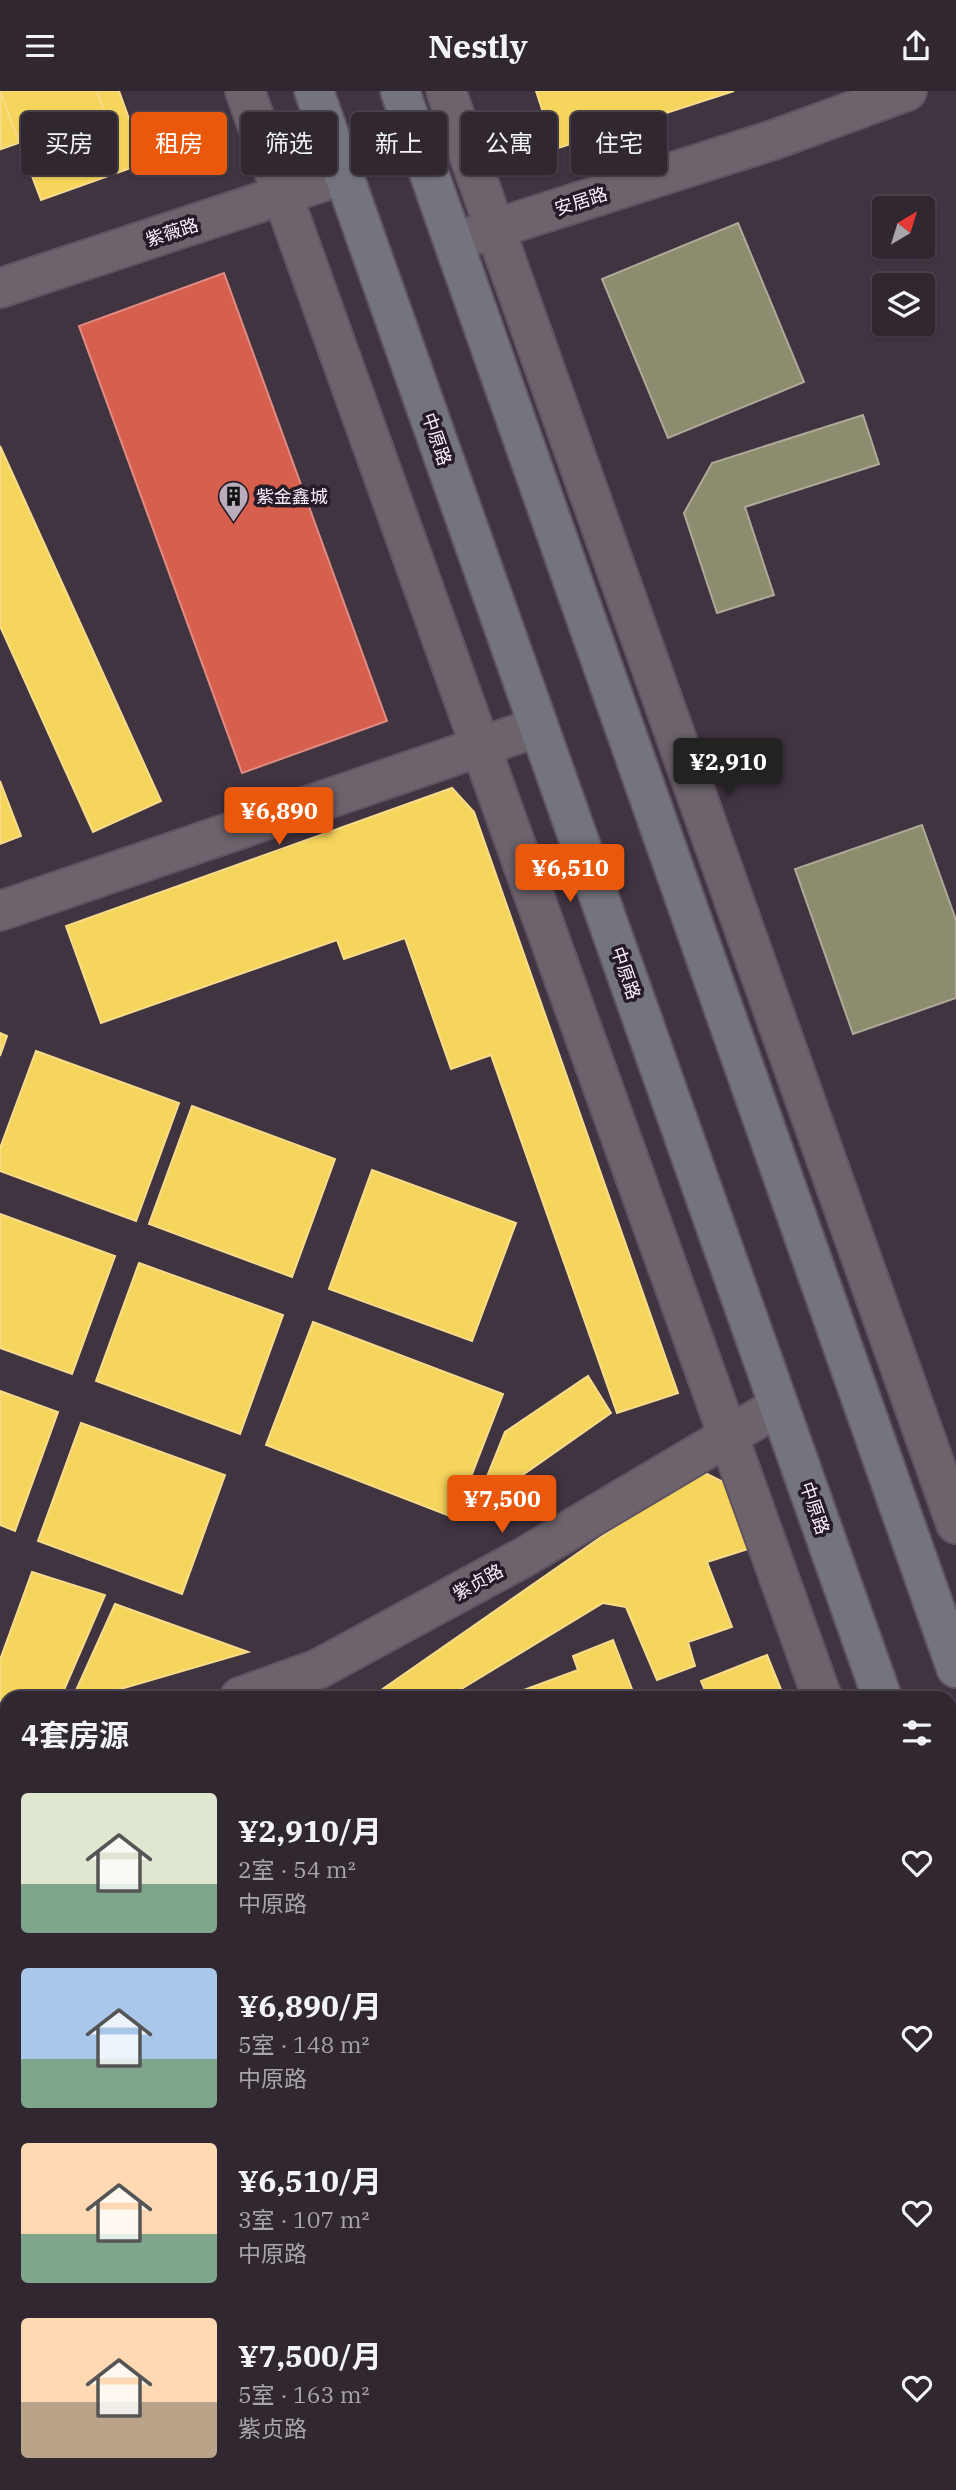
<!DOCTYPE html>
<html lang="zh">
<meta charset="utf-8">
<style>
body{margin:0;font-family:"IBM Plex Serif","Noto Sans SC",serif;background:#382f39;color:#f1f3f6;height:100vh;display:flex;flex-direction:column;font-size:26px;white-space:nowrap}
*{box-sizing:border-box;margin:0}
p{font-size:23px;color:#a8a5ab}
.icon{flex:none;width:38px;height:38px;fill:none;stroke:currentColor;stroke-width:2;stroke-linecap:round;stroke-linejoin:round}
.map{position:relative;flex:1;overflow:hidden}
.details{position:absolute;left:0px;top:1600px;width:957px;height:800px;display:flex;flex-direction:column;background:#302731;border-radius:21px 21px 0 0;box-shadow:0 2px 5px #0004,0 0 0 2px #4b444d}
.details>*{flex:none}
.hud{position:absolute;left:21px;top:21px;width:915px;height:63px;display:flex;gap:14px}
.needle{width:46px;rotate:38deg}
.buttons{position:absolute;left:872px;top:105px;display:grid;gap:14px}
.buttons a{display:grid;place-items:center;width:63px;height:63px;border-radius:7px;background:#302731;box-shadow:0 2px 5px #0004,0 0 0 2px #4b444d;font-size:35px}
.price{position:absolute;translate:-50% -60px;padding:0 16px;border-radius:7px;background:#ea580c;color:#fff;font-size:23px;line-height:46px;filter:drop-shadow(0 2px 4px #0008)}
.price::after{content:'';position:absolute;left:50%;top:42px;width:21px;height:16px;margin-left:-10px;background:inherit;clip-path:polygon(0 0,100% 0,50% 100%)}
.price.selected{background:#222;color:#fff}
ul{padding:0;list-style:none}
li{display:flex;align-items:center;gap:21px;height:175px;padding:0 21px}
li span{display:grid;place-items:center;flex:none;width:196px;height:140px;border-radius:7px;color:#555}
li>.icon{margin-inline-start:auto}
span .icon{width:84px;height:84px;fill:#fffc;stroke-width:1}
li b{font-size:30px}
h2{display:flex;justify-content:space-between;align-items:center;height:84px;padding:0 21px;font-size:30px}
.pill{padding:0 24px;border-radius:7px;background:#302731;box-shadow:0 2px 5px #0004,0 0 0 2px #4b444d;font-size:24px;line-height:63px}
.pill.selected{background:#ea580c;color:#fff}
header{display:flex;justify-content:space-between;align-items:center;height:91px;padding:0 21px;background:#302731;font-size:32px;font-weight:700}
.map>svg:first-child{display:block}
</style>
<header><svg class="icon" aria-label="menu" viewBox="0 0 24 24"><path d="M4 6h16M4 12h16M4 18h16"/></svg>Nestly<svg class="icon" aria-label="share" viewBox="0 0 24 24"><path d="M12 15V3M7 8l5-5 5 5M5 13v7h14v-7"/></svg></header>
<div class="map">
<svg width="956" height="2399" viewBox="0 0 956 2399">
<rect width="100%" height="100%" fill="#403441"/>
<!-- homes -->
<path fill="#f6d55c" stroke="#f8dc8c" stroke-width="2" d="M 0,0 L 119,0 L 145,72 L 41,109 Z
M 0,0 L 97,0 L 114,48 L 68,65 L 58,38 L 1,58 Z
M 536,0 L 734,0 L 555,58 Z
M 0,355 L 161,710 L 93,741 L 0,535 Z
M 0,690 L 21,745 L 0,753 Z
M 452,697 L 474,721 L 678,1302 L 617,1322 L 491,964 L 451,978 L 405,847 L 344,868 L 337,849 L 101,932 L 66,835 Z
M 0,942 L 7,945 L 0,965 Z
M 36,960 L 179,1012 L 136,1130 L 0,1080 L 0,1057 Z
M 192,1015 L 335,1068 L 292,1186 L 149,1133 Z
M 372,1079 L 516,1132 L 472,1250 L 329,1198 Z
M 0,1123 L 115,1165 L 72,1283 L 0,1257 Z
M 139,1172 L 283,1224 L 240,1343 L 96,1290 Z
M 313,1231 L 503,1303 L 455,1427 L 266,1354 Z
M 588,1285 L 611,1322 L 474,1418 L 505,1341 Z
M 0,1300 L 58,1321 L 15,1440 L 0,1434 Z
M 81,1332 L 225,1384 L 182,1503 L 38,1450 Z
M 707,1383 L 735,1397 L 754,1456 L 707,1471 L 732,1536 L 688,1551 L 695,1575 L 657,1589 L 626,1516 L 603,1512 L 448,1606 L 380,1606 L 377,1602 L 683,1389 Z
M 32,1481 L 105,1504 L 61,1606 L 7,1606 L 7,1641 L 0,1643 L 0,1569 Z
M 115,1513 L 248,1561 L 93,1606 L 73,1606 Z
M 613,1549 L 635,1606 L 505,1606 L 578,1579 L 573,1565 Z
M 767,1564 L 784,1606 L 708,1606 L 701,1590 Z
M 7,1756 L 7,1778 L 0,1780 L 0,1758 Z
M 0,1828 L 7,1832 L 7,1897 L 0,1893 Z
M 0,1950 L 7,1954 L 7,2023 L 0,2019 Z
M 0,2075 L 7,2079 L 7,2148 L 0,2144 Z
M 0,2289 L 7,2309 L 7,2350 L 0,2352 Z
M 201,2392 L 354,2392 L 335,2399 L 203,2399 Z"/>
<!-- shops -->
<path fill="#d6604d" stroke="#e18b82" stroke-width="2" d="M 224,182 L 387,630 L 242,682 L 79,235 Z"/>
<!-- industry -->
<path fill="#8c8c6e" stroke="#aea999" stroke-width="2" d="M 738,132 L 804,291 L 668,347 L 602,188 Z
M 863,324 L 879,373 L 745,416 L 774,504 L 717,522 L 684,422 L 712,372 Z
M 922,734 L 956,829 L 956,907 L 853,943 L 795,778 Z"/>
<g fill="none" stroke-linecap="round" stroke-linejoin="round">
<defs>
<path id="minor" d="M 245,0 L 822,1606
M 446,0 L 956,1433
M 469,146 L 773,49 L 907,0
M 0,197 L 343,84
M 0,820 L 538,636
M 240,1606 L 318,1578 L 526,1465 L 779,1315
M 0,1692 L 7,1690
M 950,1960 L 956,1976
M 950,2211 L 956,2201"/>
<path id="major" d="M 314,0 L 882,1606
M 400,0 L 956,1577
M 950,1800 L 956,1816
M 950,2252 L 956,2250
M 950,2338 L 956,2336
M 535,2399 L 554,2392
M 779,2399 L 798,2392"/>
</defs>
<!-- minor casing -->
<use href="#minor" stroke="#5e535f" stroke-width="42"/>
<!-- major casing -->
<use href="#major" stroke="#5e535f" stroke-width="42"/>
<!-- minor -->
<use href="#minor" stroke="#6c636d" stroke-width="38"/>
<!-- major -->
<use href="#major" stroke="#73747c" stroke-width="38"/>
</g>
<!-- icons -->
<defs>
<symbol id="building-pin" viewBox="-11 -11 22 30"><path d="M0 17L-7.5 6A9.5 9.5 0 1 1 7.5 6Z" fill="#baadbb" stroke="#251b26"/><path d="M-4-6H4V6H1V3H-1V6H-4ZM-2.5-4.3h1.7v1.8h-1.7ZM.8-4.3h1.7v1.8H.8ZM-2.5-1h1.7V.8h-1.7ZM.8-1h1.7V.8H.8Z" fill="#111"/></symbol>
</defs>
<g fill-rule="evenodd">
<use href="#building-pin" x="216" y="388" width="35" height="47"/>
</g>
<g text-anchor="middle" dominant-baseline="central" stroke-width="7" stroke-linejoin="round" paint-order="stroke">
<!-- street labels -->
<g font-size="18" fill="#fceefd" stroke="#251b26">
<text transform="translate(581 110) rotate(-18)">安居路</text>
<text transform="translate(172 141) rotate(-18)">紫薇路</text>
<text transform="translate(437 348) rotate(71)">中原路</text>
<text transform="translate(626 882) rotate(71)">中原路</text>
<text transform="translate(815 1417) rotate(71)">中原路</text>
<text transform="translate(478 1491) rotate(-29)">紫贞路</text>
</g>
<!-- poi labels -->
<g font-size="18" fill="#fceefd" stroke="#251b26" text-anchor="start">
<text x="256" y="405">紫金鑫城</text>
</g>
</g>
</svg>
<div class="buttons">
<a><svg class="needle" viewBox="-14 -14 28 28"><path d="M0-13l5 13h-10z" fill="#e53935"/><path d="M0 13l5-13h-10z" fill="#a8a5ab"/></svg></a>
<a><svg class="icon" aria-label="layers" viewBox="0 0 24 24"><path d="M12 4l9 5-9 5-9-5zM3 14l9 5 9-5"/></svg></a>
</div>
<b class="price selected" style="left:728px;top:707px">¥2,910</b>
<b class="price" style="left:279px;top:756px">¥6,890</b>
<b class="price" style="left:570px;top:813px">¥6,510</b>
<b class="price" style="left:502px;top:1444px">¥7,500</b>
<div class="hud">
<a class="pill">买房</a>
<a class="pill selected">租房</a>
<a class="pill">筛选</a>
<a class="pill">新上</a>
<a class="pill">公寓</a>
<a class="pill">住宅</a>
</div>
<section class="details">
<h2>4套房源<svg class="icon" aria-label="filters" viewBox="0 0 24 24"><path d="M4 7h16M4 17h16"/><circle cx="9" cy="7" r="2"/><circle cx="15" cy="17" r="2"/></svg></h2>
<ul>
<li><span style="background:linear-gradient(#dfe7d0 65%,#7fa58c 0)"><svg class="icon" aria-label="home" viewBox="0 0 24 24"><path d="M3 11l9-7 9 7M6 9v11h12V9"/></svg></span><div><b>¥2,910/月</b><p>2室 · 54 m²</p><p>中原路</p></div><svg class="icon" aria-label="heart" viewBox="0 0 24 24"><path d="M12 20l-8-8c-3-5 5-10 8-4 3-6 11-1 8 4z"/></svg></li>
<li><span style="background:linear-gradient(#a9c7e8 65%,#7fa58c 0)"><svg class="icon" aria-label="home" viewBox="0 0 24 24"><path d="M3 11l9-7 9 7M6 9v11h12V9"/></svg></span><div><b>¥6,890/月</b><p>5室 · 148 m²</p><p>中原路</p></div><svg class="icon" aria-label="heart" viewBox="0 0 24 24"><path d="M12 20l-8-8c-3-5 5-10 8-4 3-6 11-1 8 4z"/></svg></li>
<li><span style="background:linear-gradient(#ffd9b3 65%,#7fa58c 0)"><svg class="icon" aria-label="home" viewBox="0 0 24 24"><path d="M3 11l9-7 9 7M6 9v11h12V9"/></svg></span><div><b>¥6,510/月</b><p>3室 · 107 m²</p><p>中原路</p></div><svg class="icon" aria-label="heart" viewBox="0 0 24 24"><path d="M12 20l-8-8c-3-5 5-10 8-4 3-6 11-1 8 4z"/></svg></li>
<li><span style="background:linear-gradient(#ffd9b3 60%,#b9a48a 0)"><svg class="icon" aria-label="home" viewBox="0 0 24 24"><path d="M3 11l9-7 9 7M6 9v11h12V9"/></svg></span><div><b>¥7,500/月</b><p>5室 · 163 m²</p><p>紫贞路</p></div><svg class="icon" aria-label="heart" viewBox="0 0 24 24"><path d="M12 20l-8-8c-3-5 5-10 8-4 3-6 11-1 8 4z"/></svg></li>
</ul>
</section>
</div>
